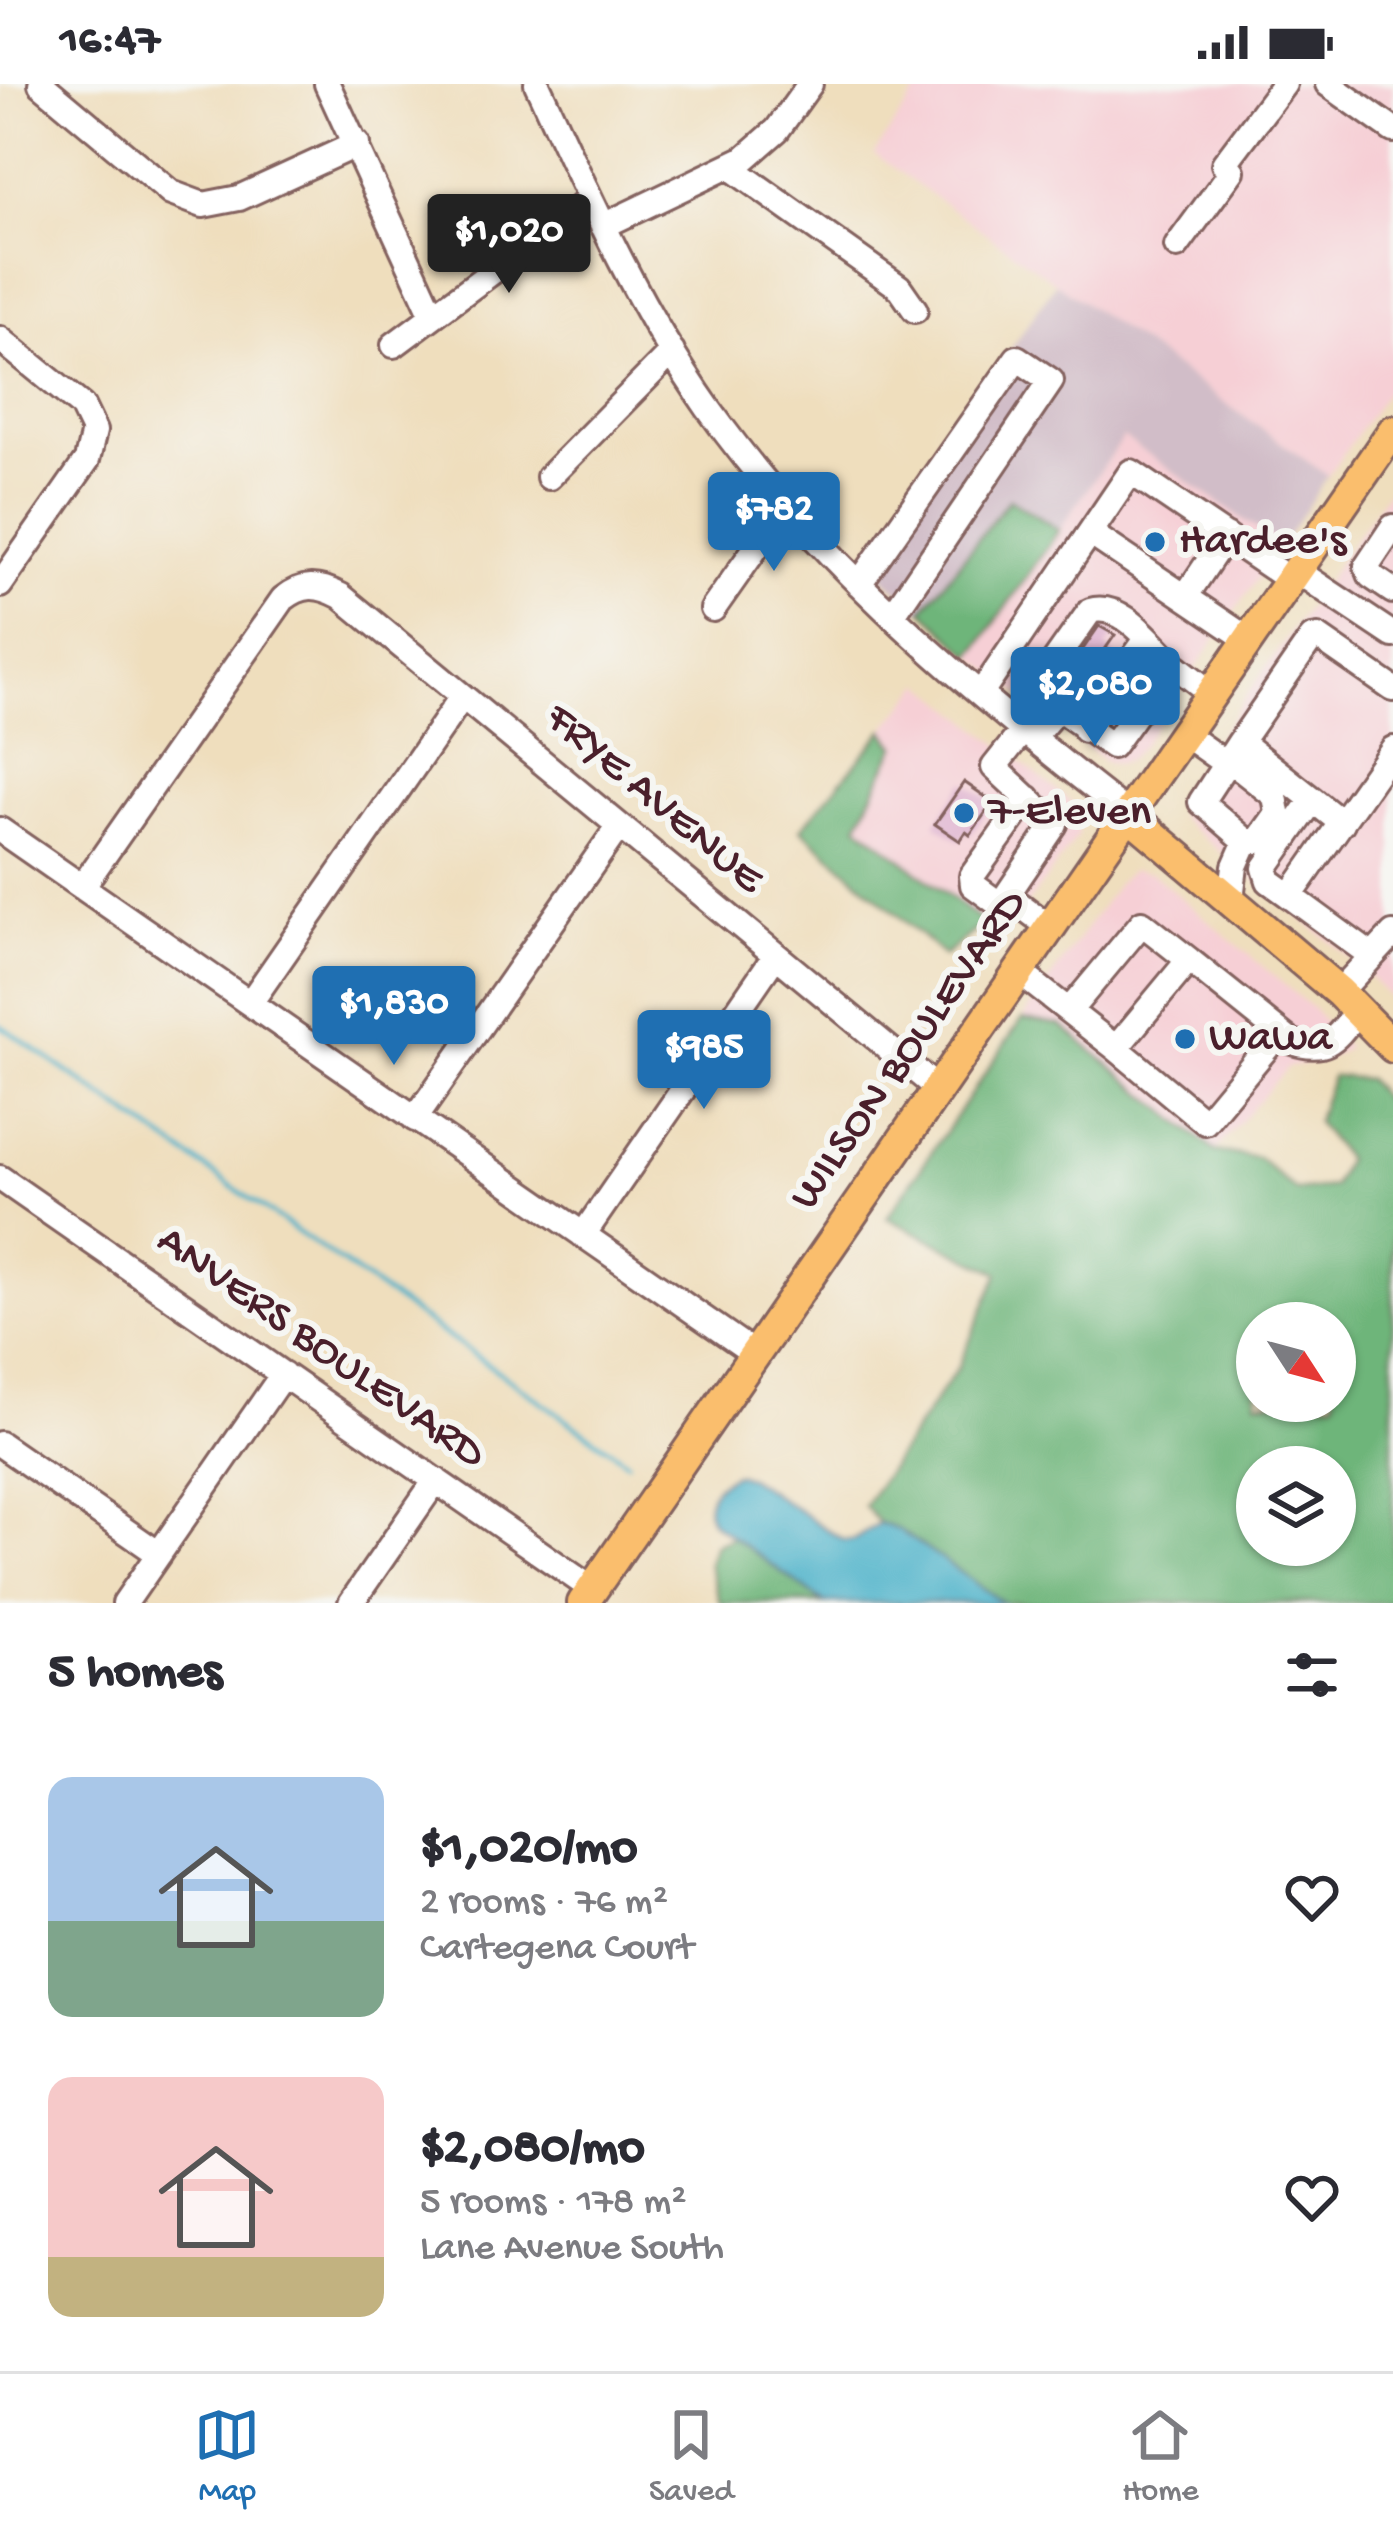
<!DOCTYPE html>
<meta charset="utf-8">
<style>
body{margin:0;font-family:"Gochi Hand",sans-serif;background:#f7f7f7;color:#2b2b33;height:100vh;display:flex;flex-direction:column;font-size:45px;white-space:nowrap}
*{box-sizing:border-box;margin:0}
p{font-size:39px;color:#7c7c81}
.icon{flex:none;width:66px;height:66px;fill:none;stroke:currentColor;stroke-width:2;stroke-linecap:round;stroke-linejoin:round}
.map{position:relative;height:1519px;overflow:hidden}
.details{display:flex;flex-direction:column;background:#fff;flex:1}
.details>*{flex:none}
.needle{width:78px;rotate:126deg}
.controls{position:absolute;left:1236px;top:1218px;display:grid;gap:24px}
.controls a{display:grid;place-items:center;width:120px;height:120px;border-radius:50%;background:#fff;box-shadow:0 3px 9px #0004;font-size:60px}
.price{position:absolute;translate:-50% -102px;padding:0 27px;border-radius:12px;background:#1f6fb2;color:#fff;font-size:39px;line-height:78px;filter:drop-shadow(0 3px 6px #0008)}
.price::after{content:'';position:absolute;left:50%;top:72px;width:36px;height:27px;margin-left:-18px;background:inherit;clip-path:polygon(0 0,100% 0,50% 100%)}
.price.active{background:#222;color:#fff}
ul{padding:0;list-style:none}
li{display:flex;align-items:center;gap:36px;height:300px;padding:0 48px}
li span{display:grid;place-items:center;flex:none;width:336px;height:240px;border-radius:24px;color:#555}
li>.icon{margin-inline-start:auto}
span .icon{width:144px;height:144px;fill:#fffc;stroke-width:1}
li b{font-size:51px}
h2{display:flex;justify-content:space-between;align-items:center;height:144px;padding:0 48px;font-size:51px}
.status{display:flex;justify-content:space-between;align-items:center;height:84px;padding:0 60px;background:#fff;direction:ltr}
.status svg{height:33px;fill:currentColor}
.menu{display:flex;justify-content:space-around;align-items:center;height:168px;border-top:3px solid #e1e1e2;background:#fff;font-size:33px;color:#7c7c81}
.menu a{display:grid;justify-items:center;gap:6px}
.menu .active{color:#1f6fb2}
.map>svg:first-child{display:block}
</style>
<div class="status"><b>16:47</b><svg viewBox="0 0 49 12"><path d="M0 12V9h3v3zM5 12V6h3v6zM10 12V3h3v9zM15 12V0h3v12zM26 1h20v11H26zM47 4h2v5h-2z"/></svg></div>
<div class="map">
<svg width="1393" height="1519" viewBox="0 0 1393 1519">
<rect width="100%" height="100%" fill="#f6f6f2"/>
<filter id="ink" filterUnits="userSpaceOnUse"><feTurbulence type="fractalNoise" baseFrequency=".00833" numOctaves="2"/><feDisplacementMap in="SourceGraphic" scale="24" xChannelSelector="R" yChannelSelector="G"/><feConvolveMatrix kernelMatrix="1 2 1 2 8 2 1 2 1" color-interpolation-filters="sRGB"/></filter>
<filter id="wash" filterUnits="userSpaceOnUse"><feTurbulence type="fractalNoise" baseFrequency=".004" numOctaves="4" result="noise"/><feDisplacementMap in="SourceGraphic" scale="48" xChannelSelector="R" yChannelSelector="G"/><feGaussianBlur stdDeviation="2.7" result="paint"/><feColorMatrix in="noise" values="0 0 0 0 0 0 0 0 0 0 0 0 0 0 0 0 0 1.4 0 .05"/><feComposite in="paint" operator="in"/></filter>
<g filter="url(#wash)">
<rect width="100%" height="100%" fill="#efdebd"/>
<!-- built -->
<path fill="#f6cfd5" d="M 922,0 L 1393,0 L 1393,298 L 1328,392 L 874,70 Z
M 1123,353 L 1281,461 L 1142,662 L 1127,677 L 1118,680 L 1106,679 L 972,572 Z
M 1393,400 L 1393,917 L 1350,874 L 1179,734 L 1177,726 L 1178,711 Z
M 923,599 L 1077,723 L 1078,752 L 1002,854 L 858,741 L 896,662 L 884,646 Z
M 1132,786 L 1152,789 L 1313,925 L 1348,964 L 1322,978 L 1288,983 L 1215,1067 L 1061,941 L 1022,935 L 1120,796 Z"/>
<!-- industrial -->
<path fill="#d1bdc8" d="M 1056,199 L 1328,392 L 1281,461 L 1123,353 L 1059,446 L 1008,415 L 921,528 L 867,478 L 868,473 Z"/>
<!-- forest -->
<path fill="#6eb57a" stroke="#5c6a52" stroke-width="3" fill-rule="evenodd" d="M 1009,415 L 1059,446 L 972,572 L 923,526 Z
M 884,646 L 896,662 L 858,741 L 984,839 L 944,872 L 801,745 Z
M 1022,935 L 1061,941 L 1215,1067 L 1258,1074 L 1296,1107 L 1333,1103 L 1346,1075 L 1316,1038 L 1332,992 L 1367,995 L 1393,1028 L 1393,1519 L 1004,1519 L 899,1446 L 879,1439 L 864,1422 L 958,1283 L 999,1189 L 887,1134 ZM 1257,1239 L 1335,1239 L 1335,1317 L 1257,1317 ZM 1257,1383 L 1335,1383 L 1335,1461 L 1257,1461 Z
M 733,1453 L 825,1519 L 720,1519 L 708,1480 L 715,1460 Z"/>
<!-- water -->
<path fill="#4ab1c9" stroke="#4a687a" stroke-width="3" d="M 735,1390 L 748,1393 L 843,1456 L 854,1456 L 879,1439 L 899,1446 L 1004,1519 L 825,1519 L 713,1439 C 699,1419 714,1399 735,1390 Z"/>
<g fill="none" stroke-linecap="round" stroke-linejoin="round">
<!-- stream -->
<path stroke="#4ab1c9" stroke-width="4.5" d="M 0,941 L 628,1378"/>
</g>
<g id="blocks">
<!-- building -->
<path fill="#deadcd" d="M 1099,542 L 1115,551 L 1106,564 L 1115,571 L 1113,580 L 1107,585 L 1096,578 L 1076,608 L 1064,593 Z
M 964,698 L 993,718 L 970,751 L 966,748 L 960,757 L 935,740 Z"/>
</g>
</g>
<g filter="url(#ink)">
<use href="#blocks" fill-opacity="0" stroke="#84625e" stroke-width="3"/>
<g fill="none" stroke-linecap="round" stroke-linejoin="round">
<defs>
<path id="minor" d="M 41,0 L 171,109 L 203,121 L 239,114 L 357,60
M 327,0 L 433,231
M 537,0 C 588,111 638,224 708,324 C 820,482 976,612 1128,730
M 1328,0 L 1393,46
M 730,83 L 899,203 L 915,226
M 603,142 L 745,74 L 777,46 L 810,0
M 1177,162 L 1232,87 L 1224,80 L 1284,0
M 0,255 L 82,322 L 94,347 L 87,376 L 0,501
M 394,261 L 590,115
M 549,393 L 672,268
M 1393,443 L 1367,482 L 1371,492 L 1393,507
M 1090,449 L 1249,556
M 1297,487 L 1393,551
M 859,500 L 1017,274 L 1051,297 L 892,532
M 1185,513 L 1226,452
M 713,525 L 786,421
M 1129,580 L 1147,555
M 982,608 L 1131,388 L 1290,496
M 1058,624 L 1045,591 L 1090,527 C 1122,517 1151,559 1172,579
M 1025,644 L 994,683 L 1055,740 L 1007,811 L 1051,844
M 1085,646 L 1120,595
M 1184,650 L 1225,679
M 1034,652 L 1058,624 L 1112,662 L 1172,579 L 1212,610
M 1228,675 L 1275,712 L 1278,729 L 1258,757 L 1246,757
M 1342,739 L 1240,658 L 1312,554 L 1318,553 L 1393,605
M 0,746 L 755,1270
M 82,803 L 283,515 C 303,499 318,500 341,512 L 938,1005
M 1007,811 L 999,820 L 973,801 L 972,792 L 1028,714
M 1290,812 L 1269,797 L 1265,784 L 1312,717
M 1231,815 L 1235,782 L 1246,757 L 1201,718 L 1240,658
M 1372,872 L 1290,812 L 1393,665
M 1019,888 L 1116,964 L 1189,876 L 1290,957 C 1328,971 1336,954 1358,926
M 1339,908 L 1393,850
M 250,919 L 462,613
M 1069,927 L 1142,839 L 1189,876
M 1116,964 L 1205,1038 L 1279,949
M 415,1035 L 619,742
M 0,1094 L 592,1505
M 583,1151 L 775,872
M 0,1360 L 159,1470
M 125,1519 L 283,1290
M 351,1519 L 436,1396"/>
<path id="major" d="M 1128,730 L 1339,908 L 1393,963
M 583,1519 L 1393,347"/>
</defs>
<!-- minor casing -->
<use href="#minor" stroke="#84625e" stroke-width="30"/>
<!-- major casing -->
<use href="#major" stroke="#84625e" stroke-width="36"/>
<!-- minor -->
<use href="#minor" stroke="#fff" stroke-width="24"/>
<!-- major -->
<use href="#major" stroke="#fabe6d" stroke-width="30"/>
</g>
</g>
<!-- markers -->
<g fill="#1f6fb2" stroke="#f6f6f2" stroke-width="4.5">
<circle cx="1155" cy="458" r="12"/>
<circle cx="964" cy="729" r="12"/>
<circle cx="1185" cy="955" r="12"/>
</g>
<g text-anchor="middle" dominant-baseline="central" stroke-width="12" stroke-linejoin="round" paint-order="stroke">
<!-- poi labels -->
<g font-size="45" fill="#4a1f2b" stroke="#f6f6f2" text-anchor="start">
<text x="1179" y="458">Hardee's</text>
<text x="988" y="729">7-Eleven</text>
<text x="1209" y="955">Wawa</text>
</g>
<!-- street labels -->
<g font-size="45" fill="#4a1f2b" stroke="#f6f6f2">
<text transform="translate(653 716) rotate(40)">FRYE AVENUE</text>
<text transform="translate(910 967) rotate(-55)">WILSON BOULEVARD</text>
<text transform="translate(320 1265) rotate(35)">ANVERS BOULEVARD</text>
</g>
</g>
</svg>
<div class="controls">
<a><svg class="needle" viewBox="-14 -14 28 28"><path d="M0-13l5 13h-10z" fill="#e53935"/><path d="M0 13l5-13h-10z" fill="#7c7c81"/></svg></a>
<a><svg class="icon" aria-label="layers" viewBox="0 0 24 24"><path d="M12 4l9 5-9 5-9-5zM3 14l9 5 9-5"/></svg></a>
</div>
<b class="price active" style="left:509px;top:212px">$1,020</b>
<b class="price" style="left:774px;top:490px">$782</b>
<b class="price" style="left:1095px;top:665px">$2,080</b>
<b class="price" style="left:394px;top:984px">$1,830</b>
<b class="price" style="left:704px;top:1028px">$985</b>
</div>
<section class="details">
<h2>5 homes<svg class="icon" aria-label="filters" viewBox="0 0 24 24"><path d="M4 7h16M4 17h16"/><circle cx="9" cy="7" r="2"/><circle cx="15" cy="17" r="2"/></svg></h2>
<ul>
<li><span style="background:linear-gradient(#a9c7e8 60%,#7fa58c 0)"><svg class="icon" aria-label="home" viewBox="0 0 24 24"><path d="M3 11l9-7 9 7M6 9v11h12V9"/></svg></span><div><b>$1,020/mo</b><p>2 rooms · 76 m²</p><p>Cartegena Court</p></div><svg class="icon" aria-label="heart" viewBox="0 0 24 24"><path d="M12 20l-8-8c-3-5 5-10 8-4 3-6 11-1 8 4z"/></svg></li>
<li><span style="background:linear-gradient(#f6c9c9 75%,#c2b280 0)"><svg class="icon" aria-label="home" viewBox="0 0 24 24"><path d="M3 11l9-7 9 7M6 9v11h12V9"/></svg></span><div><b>$2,080/mo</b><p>5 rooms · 178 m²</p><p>Lane Avenue South</p></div><svg class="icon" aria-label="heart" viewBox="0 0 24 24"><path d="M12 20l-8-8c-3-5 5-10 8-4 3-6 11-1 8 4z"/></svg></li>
</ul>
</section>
<nav class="menu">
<a class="active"><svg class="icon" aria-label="map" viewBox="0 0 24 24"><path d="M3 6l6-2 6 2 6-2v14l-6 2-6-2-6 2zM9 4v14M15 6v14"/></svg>Map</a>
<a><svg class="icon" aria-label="saved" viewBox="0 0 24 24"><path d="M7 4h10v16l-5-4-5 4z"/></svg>Saved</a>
<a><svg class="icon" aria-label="home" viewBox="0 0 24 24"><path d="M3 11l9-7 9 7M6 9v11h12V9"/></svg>Home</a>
</nav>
